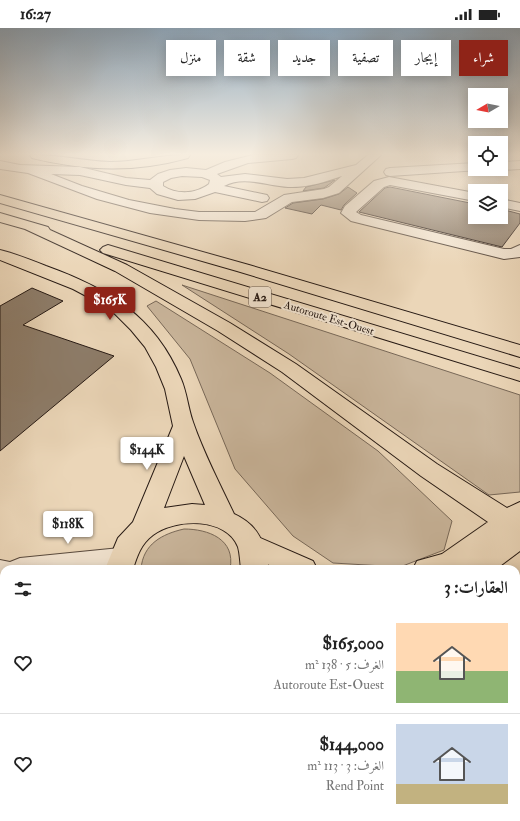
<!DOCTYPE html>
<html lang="ar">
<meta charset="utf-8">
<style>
body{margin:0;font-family:"IM FELL Double Pica",Amiri,serif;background:#f2f2f2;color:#222;direction:rtl;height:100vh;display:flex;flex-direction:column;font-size:15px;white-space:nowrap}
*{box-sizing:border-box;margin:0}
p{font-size:13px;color:#767676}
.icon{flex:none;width:22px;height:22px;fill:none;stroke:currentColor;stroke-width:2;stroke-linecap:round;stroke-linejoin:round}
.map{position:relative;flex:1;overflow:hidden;direction:ltr}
.sheet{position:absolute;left:0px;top:537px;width:520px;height:256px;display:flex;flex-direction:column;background:#fff;border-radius:12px 12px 0 0;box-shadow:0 2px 10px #0003;direction:rtl}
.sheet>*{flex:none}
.hud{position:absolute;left:12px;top:12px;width:496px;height:36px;direction:rtl;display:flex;gap:8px}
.needle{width:26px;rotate:260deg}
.controls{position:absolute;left:468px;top:60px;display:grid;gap:8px}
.controls a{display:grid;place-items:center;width:40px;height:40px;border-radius:0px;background:#fff;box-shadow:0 2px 10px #0003;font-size:20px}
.price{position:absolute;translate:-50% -34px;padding:0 9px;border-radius:4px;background:#fff;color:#222;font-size:13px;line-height:26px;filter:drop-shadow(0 1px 2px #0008)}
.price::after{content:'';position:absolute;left:50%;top:24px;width:12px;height:9px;margin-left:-6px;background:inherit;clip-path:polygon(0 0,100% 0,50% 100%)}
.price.selected{background:#8f2418;color:#fff}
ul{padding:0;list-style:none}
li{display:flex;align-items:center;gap:12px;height:100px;padding:0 12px}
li+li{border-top:1px solid #e0e0e0}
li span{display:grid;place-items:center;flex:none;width:112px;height:80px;border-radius:0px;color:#555}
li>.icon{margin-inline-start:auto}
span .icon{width:48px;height:48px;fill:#fffc;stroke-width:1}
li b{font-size:17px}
h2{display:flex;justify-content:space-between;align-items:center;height:48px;padding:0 12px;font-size:17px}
.chip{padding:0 14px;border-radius:0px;background:#fff;box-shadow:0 2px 10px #0003;font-size:14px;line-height:36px}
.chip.selected{background:#8f2418;color:#fff}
.status{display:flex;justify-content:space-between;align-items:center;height:28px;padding:0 20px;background:#fff;direction:ltr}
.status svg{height:11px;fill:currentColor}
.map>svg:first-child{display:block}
</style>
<div class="status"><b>16:27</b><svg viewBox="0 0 49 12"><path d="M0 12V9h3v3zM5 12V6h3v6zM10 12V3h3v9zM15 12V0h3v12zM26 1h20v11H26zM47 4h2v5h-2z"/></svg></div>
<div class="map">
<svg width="520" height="793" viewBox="0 0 520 793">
<rect width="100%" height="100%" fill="#ebd6b8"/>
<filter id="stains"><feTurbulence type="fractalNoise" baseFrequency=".005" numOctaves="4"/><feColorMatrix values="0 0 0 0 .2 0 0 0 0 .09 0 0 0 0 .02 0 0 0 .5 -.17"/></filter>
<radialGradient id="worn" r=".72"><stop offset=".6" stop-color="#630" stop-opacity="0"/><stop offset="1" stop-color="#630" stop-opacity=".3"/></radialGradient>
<!-- green -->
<path fill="#cab69c" stroke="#786858" d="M 182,257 L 520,367 L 520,464 L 489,467 L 289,326 Z
M 156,273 L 270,345 L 378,423 L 452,493 L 444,522 L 400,539 L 333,535 L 293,508 L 235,441 L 190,331 L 147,278 Z
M 184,501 C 208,501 236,511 230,541 L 141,541 C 143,516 162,506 184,501 Z"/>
<!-- building -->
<path fill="#8d7c69" stroke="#271a14" d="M 335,152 L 324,160 L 303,163 L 306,159 Z
M 348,159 L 357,165 L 344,177 L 341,182 L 321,177 L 312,186 L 285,180 L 293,175 L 323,171 L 339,166 Z
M 390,159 L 475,176 L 475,189 L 501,189 L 501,181 L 520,186 L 520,195 L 502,219 L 359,184 L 385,160 Z
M 32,260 L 63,273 L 23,297 L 114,328 L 0,423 L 0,278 Z"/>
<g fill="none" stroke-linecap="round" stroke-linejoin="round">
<defs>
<path id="minor" d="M 253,127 L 298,127 L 296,130 L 292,131 L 248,135 L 217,146 L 221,149 L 245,146 L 287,151 L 304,150 L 356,137 L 368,127 L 381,127 L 339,165 L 323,170 L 292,174 L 266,190 L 245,193 L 199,192 L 150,185 L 97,171 L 28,145 L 0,141 L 0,133 L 20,137 L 80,139 L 126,150 L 150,152 L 158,146 L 170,142 L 186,140 L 206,142 L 225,134 ZM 51,146 L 80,147 L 126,157 L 150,160 L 157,166 L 178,172 L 195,171 L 215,164 L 262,174 L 267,173 L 269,170 L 267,167 L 224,158 C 244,147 266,158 288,159 C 306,160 325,154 342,148 L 329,159 L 324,161 L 284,167 L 255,184 L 199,184 L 175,181 L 129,172 L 82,158 ZM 182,148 L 202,149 L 210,152 L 209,156 C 196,166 177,167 163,158 L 163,154 L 171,150 Z
M 520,133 L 520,141 L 501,142 L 498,141 L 501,141 L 501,134 Z
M 475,135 L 475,141 L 479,142 L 390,148 L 386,147 L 384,144 L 386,141 L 390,140 Z
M 389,149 L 475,165 L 475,173 L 390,157 L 384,159 L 356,184 L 361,187 L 504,221 L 511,221 L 520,217 L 520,229 L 504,231 L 351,193 L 341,185 L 345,178 L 374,153 Z
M 501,171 L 520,175 L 520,183 L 501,179 Z
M 120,520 L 130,523 L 133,531 L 130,539 L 123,541 L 4,541 L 4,554 L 0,554 L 0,532 L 10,534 L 20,530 Z
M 64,789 L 102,789 L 101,793 L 63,793 Z"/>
<path id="major" d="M 30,127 C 57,126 83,133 110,134 C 137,134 163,126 190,127 L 188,130 C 134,145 86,143 32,130 Z
M 0,222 C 16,226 31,232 46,238 C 107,260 155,288 181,351 C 187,365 188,380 193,394 C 204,426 220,456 234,486 C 260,498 264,515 269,541 L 241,541 C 240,534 240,526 238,519 C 227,489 175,490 153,507 C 141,516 137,528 133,541 L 105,541 L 118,510 L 133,494 L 173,398 L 165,361 L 156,339 L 145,319 L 131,302 L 115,286 L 103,277 L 73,261 L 0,232 ZM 184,428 L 205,477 L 192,476 L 164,480 Z
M 288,789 L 327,789 L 328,793 L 289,793 Z"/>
<path id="highway" d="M 0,167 L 249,237 L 520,317 L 520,329 L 237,243 L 0,175 Z
M 0,185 L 48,199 L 50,202 L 127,237 L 230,295 L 296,336 L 437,436 L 507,480 L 520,474 L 520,523 L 496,541 L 413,541 L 417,533 L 442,526 L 488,494 L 421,448 L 282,344 L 218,303 L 115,243 L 25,201 L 0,194 Z
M 108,217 L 520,341 L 520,353 L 103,225 L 100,222 L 103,219 Z
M 251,506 L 313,533 L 317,541 L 277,541 L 242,523 L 238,516 L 242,509 Z"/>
</defs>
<!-- minor casing -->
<use href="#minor" stroke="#58493d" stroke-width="2"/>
<!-- major casing -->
<use href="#major" stroke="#271a14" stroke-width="2"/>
<!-- highway casing -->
<use href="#highway" stroke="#271a14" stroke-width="2"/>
<!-- minor -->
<use href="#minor" fill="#f2e4d1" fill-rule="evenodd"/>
<!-- major -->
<use href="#major" fill="#ebd6b8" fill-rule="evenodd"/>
<!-- highway -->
<use href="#highway" fill="#ebd6b8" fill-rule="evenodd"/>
</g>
<!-- sky -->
<linearGradient id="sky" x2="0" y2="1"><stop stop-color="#8ea8be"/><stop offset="0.53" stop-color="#f6eddf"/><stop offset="1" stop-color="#f6eddf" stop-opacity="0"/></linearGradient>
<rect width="520" height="238" fill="url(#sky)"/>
<g text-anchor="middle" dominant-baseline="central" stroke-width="4" stroke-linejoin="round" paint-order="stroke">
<!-- far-street labels -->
<g font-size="11" fill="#271a14" stroke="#f2e4d1">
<text transform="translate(329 290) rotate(17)">Autoroute Est-Ouest</text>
</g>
<!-- shield labels -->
<rect fill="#f2e4d1" stroke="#64574d" stroke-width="1" x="249" y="259" width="22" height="20" rx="3"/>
<g font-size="12" font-weight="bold" fill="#271a14">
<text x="260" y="269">A2</text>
</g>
</g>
<rect width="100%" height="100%" filter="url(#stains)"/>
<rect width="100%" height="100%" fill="url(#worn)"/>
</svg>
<div class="controls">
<a><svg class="needle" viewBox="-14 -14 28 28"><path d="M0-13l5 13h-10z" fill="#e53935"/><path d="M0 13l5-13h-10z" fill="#767676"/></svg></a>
<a><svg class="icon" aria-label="locate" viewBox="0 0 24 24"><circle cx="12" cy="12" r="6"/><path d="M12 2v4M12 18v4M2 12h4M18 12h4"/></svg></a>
<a><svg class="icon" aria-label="layers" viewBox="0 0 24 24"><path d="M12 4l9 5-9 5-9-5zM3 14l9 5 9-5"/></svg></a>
</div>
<b class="price selected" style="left:110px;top:293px">$165K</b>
<b class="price" style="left:147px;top:443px">$144K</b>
<b class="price" style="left:68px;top:517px">$118K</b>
<div class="hud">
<a class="chip selected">شراء</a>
<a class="chip">إيجار</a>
<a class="chip">تصفية</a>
<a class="chip">جديد</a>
<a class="chip">شقة</a>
<a class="chip">منزل</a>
</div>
<section class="sheet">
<h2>العقارات: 3<svg class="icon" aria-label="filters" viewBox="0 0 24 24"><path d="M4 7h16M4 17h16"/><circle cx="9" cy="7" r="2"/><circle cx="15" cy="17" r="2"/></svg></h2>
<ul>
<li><span style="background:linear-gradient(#ffd9b3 60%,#8fb573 0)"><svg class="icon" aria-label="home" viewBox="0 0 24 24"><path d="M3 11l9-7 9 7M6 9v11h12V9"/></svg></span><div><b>$165,000</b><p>الغرف: 5 · 138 m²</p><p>Autoroute Est-Ouest</p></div><svg class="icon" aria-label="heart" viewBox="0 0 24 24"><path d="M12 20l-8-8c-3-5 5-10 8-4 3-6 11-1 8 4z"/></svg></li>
<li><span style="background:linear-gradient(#c9d6e8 75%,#c2b280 0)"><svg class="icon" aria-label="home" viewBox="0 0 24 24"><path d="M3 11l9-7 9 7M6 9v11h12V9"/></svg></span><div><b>$144,000</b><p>الغرف: 3 · 113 m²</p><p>Rend Point</p></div><svg class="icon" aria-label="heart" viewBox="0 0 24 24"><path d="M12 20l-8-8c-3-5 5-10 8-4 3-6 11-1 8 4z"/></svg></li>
</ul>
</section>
</div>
